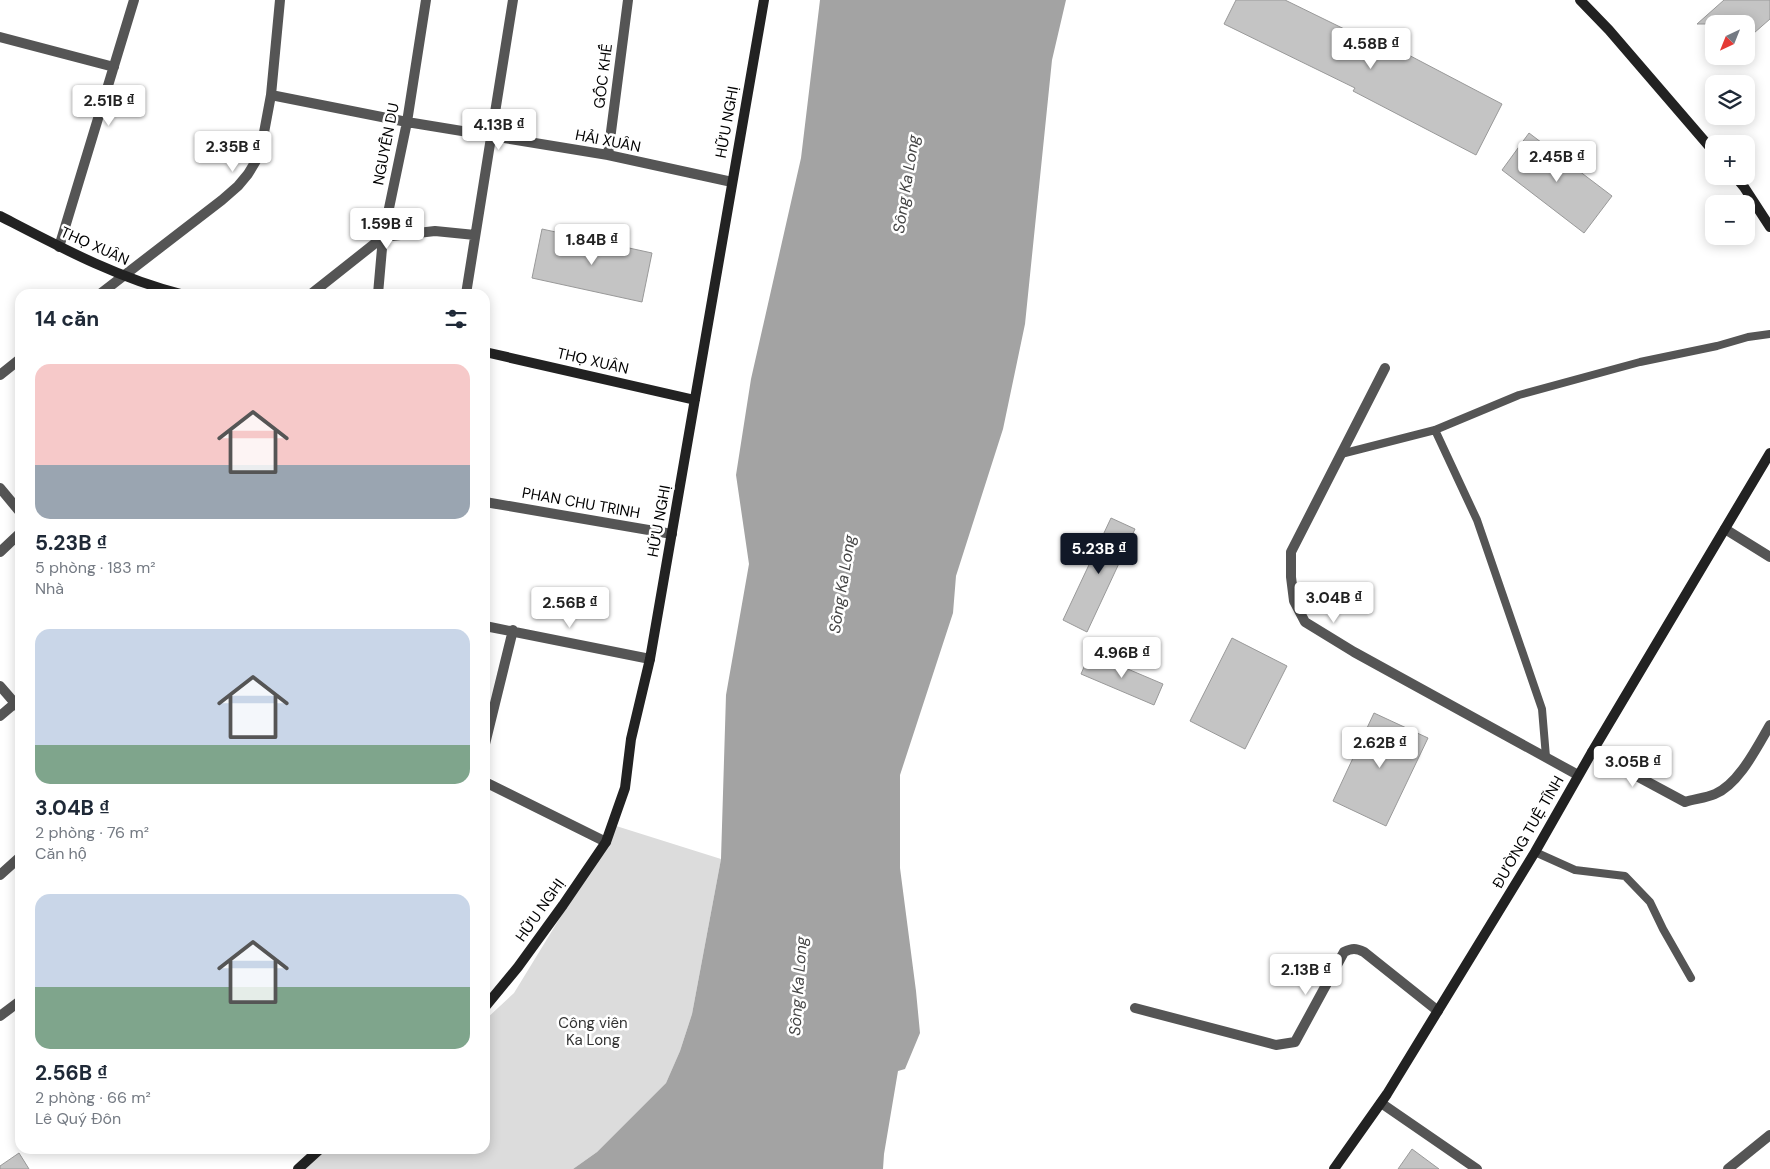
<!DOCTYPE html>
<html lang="vi">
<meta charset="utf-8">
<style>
body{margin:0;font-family:"DM Sans",sans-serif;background:#f6f6f7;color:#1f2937;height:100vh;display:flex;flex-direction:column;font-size:19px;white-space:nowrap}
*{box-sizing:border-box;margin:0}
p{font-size:16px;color:#747a83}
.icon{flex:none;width:28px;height:28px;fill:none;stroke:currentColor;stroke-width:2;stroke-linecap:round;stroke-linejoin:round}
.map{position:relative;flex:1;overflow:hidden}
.panel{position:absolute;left:15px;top:289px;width:475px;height:865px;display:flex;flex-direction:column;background:#fff;border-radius:15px;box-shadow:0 2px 12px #0003}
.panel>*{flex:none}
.needle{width:32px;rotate:223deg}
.tools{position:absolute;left:1705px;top:15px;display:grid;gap:10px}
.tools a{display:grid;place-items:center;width:50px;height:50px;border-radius:10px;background:#fff;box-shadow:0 2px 12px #0003;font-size:25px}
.price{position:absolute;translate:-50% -42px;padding:0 11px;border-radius:5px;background:#fff;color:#222;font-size:16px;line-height:32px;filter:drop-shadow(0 1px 2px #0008)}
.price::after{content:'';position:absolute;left:50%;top:30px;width:15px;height:11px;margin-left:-8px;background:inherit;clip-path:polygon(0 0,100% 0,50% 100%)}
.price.current{background:#111827;color:#fff}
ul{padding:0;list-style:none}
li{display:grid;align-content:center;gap:10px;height:265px;padding:0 20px}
li span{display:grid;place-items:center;height:155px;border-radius:15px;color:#555}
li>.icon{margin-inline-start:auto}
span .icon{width:90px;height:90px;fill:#fffc;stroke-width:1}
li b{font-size:21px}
h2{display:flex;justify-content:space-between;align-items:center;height:60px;padding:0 20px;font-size:21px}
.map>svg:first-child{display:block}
</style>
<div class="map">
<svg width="1770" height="1169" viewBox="0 0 1770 1169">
<rect width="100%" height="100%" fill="#fff"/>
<!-- green -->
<path fill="#dcdcdc" d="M 613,825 L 721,859 L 692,1014 L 680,1051 L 666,1083 L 597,1152 L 573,1169 L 293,1169 L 319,1149 L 485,1149 L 485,1020 L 514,993 L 566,908 Z"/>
<!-- water -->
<path fill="#a3a3a3" d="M 820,0 L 1066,0 L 1052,60 L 1025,324 L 1003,429 L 956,576 L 953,613 L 900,775 L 900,868 L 916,991 L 920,1033 L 905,1069 L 898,1071 L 884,1154 L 883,1169 L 573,1169 L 597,1152 L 666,1083 L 680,1051 L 692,1014 L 721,859 L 726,695 L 749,564 L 736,475 L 751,379 L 801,158 Z"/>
<!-- building -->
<path fill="#c4c4c4" stroke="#999" d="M 1236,0 L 1285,0 L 1377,45 L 1380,40 L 1502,104 L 1476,155 L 1353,91 L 1355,88 L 1224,24 Z
M 1724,0 L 1770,0 L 1770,19 L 1746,40 L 1746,24 L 1697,24 Z
M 1529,133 L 1612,196 L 1584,233 L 1502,170 Z
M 542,229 L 652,253 L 642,302 L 532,278 Z
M 1111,518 L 1135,529 L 1087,632 L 1063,620 Z
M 1232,638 L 1287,666 L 1245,749 L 1190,721 Z
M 1090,653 L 1163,684 L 1154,705 L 1081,674 Z
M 1374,713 L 1428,738 L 1386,826 L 1333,801 Z
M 1412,1149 L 1439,1169 L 1398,1169 Z
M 19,1153 L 29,1169 L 0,1169 L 0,1166 Z"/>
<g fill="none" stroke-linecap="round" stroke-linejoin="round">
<!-- lane -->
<path stroke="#555" stroke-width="8" d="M 1435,430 L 1477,520 L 1542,709 L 1546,757
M 1341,454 L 1435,430 L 1519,395 L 1640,362 L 1717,346 L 1748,337 L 1770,334
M 1535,852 L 1575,870 L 1625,876 L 1650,902 L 1663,929 L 1691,978"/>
<!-- street -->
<path stroke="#555" stroke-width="10" d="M 0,37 L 114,67
M 271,95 L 407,122 L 608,155 L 732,182
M 608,155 L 628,0
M 59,247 L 134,0
M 100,294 L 222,200 L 238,186 L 248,174 L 260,154 L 271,95 L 280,0
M 311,294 L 383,237 L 435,231 L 475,235
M 378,294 L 383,237 L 407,122 L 426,0
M 466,294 L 513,0
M 1385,368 L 1291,552 L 1291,577 L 1294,601 L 1305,622 L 1354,652 L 1578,775
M 0,375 L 20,359
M 0,488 L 20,512
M 485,502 L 672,534
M 1725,529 L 1770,557
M 0,552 L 20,533
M 485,626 L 650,659
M 0,686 L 20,709
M 0,716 L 20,699
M 485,744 L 513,630
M 1592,752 L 1685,802 C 1694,799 1706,798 1715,794 C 1739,784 1757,747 1770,725
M 485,782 L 606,842
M 0,875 L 20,857
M 1135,1008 L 1276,1045 L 1295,1042 L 1344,952 C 1352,948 1356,948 1364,952 L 1438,1011
M 0,1016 L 20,1001
M 1381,1103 L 1477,1169
M 1728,1169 L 1770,1135"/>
<!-- secondary -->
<path stroke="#222" stroke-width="10" d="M 1580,0 L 1609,30 L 1714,152
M 1735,176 L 1744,187 L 1770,227
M 0,216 C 58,246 117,278 181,294
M 485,352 L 695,400
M 485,1007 L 518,967 L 563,905 L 606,842 L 625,788 L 631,739 L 650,659 L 764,0
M 298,1169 L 320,1149
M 1334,1169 L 1387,1094 L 1535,852 L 1592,752 L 1770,453"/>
</g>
<g text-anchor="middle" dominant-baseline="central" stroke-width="5" stroke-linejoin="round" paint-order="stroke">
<!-- street labels -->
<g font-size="15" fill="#000" stroke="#fff">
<text transform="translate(603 76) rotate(-83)">GỐC KHẾ</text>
<text transform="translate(727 122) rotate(-80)">HỮU NGHỊ</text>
<text transform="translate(608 141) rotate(11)">HẢI XUÂN</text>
<text transform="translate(386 144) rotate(-79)">NGUYỄN DU</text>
<text transform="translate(95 246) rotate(24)">THỌ XUÂN</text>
<text transform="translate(593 361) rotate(13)">THỌ XUÂN</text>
<text transform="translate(581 503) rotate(10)">PHAN CHU TRINH</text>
<text transform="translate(659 521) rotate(-80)">HỮU NGHỊ</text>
<text transform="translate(1528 832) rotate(-60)">ĐƯỜNG TUỆ TĨNH</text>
<text transform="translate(540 910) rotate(-55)">HỮU NGHỊ</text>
</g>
<!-- park labels -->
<g font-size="15" fill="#333" stroke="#fff">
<text x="593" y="1023">Công viên<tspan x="593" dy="17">Ka Long</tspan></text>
</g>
<!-- water labels -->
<g font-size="16" font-style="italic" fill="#444" stroke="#fff">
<text transform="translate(906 184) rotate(-81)">Sông Ka Long</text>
<text transform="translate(842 584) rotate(-81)">Sông Ka Long</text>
<text transform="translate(798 986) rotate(-86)">Sông Ka Long</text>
</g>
</g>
</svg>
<div class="tools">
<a><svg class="needle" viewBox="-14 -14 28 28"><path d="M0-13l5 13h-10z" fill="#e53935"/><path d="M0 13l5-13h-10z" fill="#747a83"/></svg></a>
<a><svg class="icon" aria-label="layers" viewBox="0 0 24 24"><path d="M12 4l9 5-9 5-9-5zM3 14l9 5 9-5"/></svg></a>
<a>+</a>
<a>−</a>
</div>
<b class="price" style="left:1371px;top:70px">4.58B ₫</b>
<b class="price" style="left:109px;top:127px">2.51B ₫</b>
<b class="price" style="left:499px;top:151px">4.13B ₫</b>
<b class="price" style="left:233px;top:173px">2.35B ₫</b>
<b class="price" style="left:1557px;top:183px">2.45B ₫</b>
<b class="price" style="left:387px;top:250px">1.59B ₫</b>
<b class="price" style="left:592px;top:266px">1.84B ₫</b>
<b class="price current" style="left:1099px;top:575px">5.23B ₫</b>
<b class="price" style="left:1334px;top:624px">3.04B ₫</b>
<b class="price" style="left:570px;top:629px">2.56B ₫</b>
<b class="price" style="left:1122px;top:679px">4.96B ₫</b>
<b class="price" style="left:1380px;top:769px">2.62B ₫</b>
<b class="price" style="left:1633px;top:788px">3.05B ₫</b>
<b class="price" style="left:1306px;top:996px">2.13B ₫</b>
<section class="panel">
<h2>14 căn<svg class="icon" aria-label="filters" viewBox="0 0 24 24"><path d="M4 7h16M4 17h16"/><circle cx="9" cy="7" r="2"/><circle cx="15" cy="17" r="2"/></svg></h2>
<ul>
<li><span style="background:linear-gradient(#f6c9c9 65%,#9aa5b1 0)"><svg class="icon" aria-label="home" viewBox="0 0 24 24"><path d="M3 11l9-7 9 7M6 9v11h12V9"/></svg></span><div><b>5.23B ₫</b><p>5 phòng · 183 m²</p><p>Nhà</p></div></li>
<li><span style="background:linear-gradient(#c9d6e8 75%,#7fa58c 0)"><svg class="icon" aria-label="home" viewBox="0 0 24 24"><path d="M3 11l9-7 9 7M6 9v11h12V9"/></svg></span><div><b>3.04B ₫</b><p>2 phòng · 76 m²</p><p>Căn hộ</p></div></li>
<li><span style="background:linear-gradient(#c9d6e8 60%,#7fa58c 0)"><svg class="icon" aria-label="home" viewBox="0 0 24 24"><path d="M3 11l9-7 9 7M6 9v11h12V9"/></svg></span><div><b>2.56B ₫</b><p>2 phòng · 66 m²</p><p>Lê Quý Đôn</p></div></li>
</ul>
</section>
</div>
